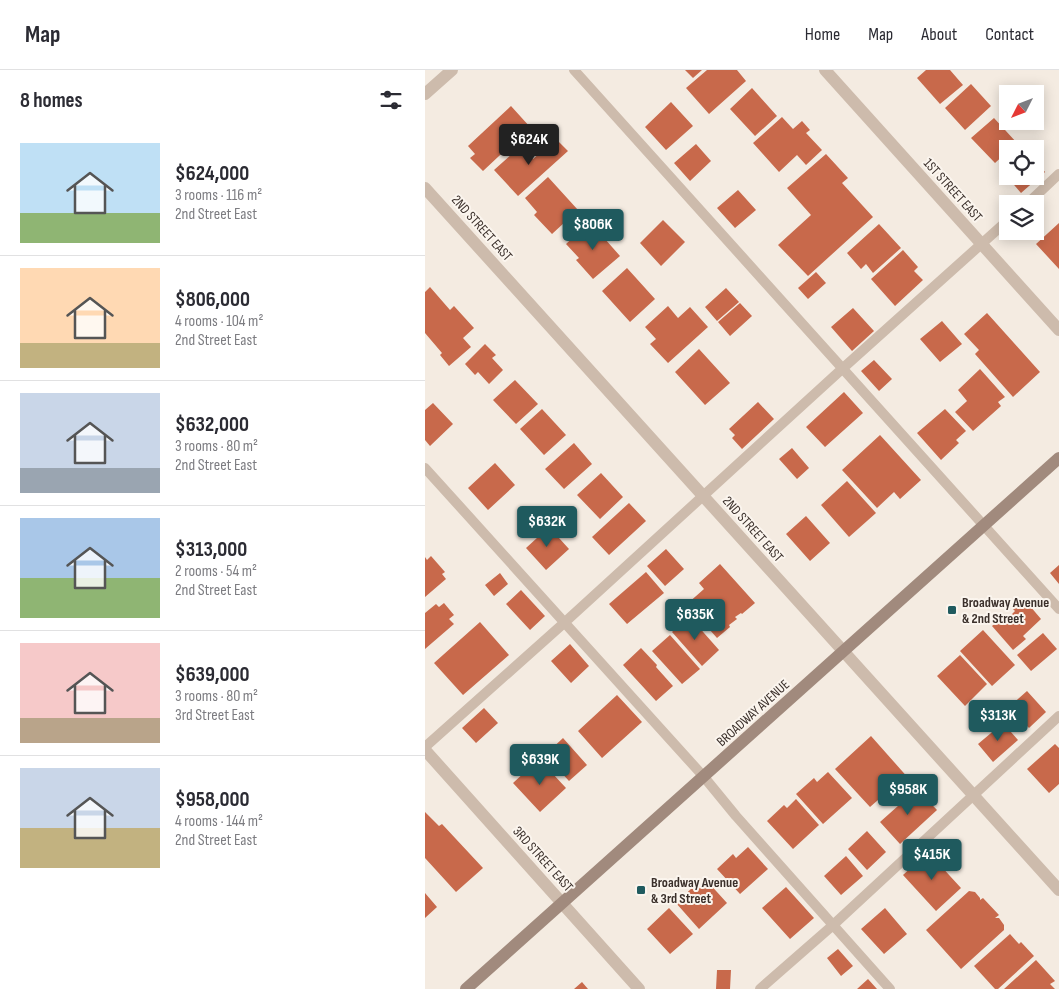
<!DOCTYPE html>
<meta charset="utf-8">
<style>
body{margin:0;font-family:"Sofia Sans Condensed",sans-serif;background:#f2f2f3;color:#2b2b33;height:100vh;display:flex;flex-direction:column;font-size:19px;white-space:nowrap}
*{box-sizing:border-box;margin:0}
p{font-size:16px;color:#7c7c81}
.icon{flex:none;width:28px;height:28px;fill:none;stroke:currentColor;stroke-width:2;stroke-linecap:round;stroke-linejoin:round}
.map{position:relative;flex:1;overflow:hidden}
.sheet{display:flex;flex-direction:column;background:#fff;width:425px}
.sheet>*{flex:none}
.needle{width:32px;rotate:228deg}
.fabs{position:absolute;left:574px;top:15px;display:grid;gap:10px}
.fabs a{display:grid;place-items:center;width:45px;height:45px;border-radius:0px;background:#fff;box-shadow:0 2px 12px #0003;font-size:25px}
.price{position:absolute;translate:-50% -42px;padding:0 11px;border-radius:5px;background:#1f5a5e;color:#fff;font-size:16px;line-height:32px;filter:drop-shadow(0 1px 2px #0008)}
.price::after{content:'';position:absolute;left:50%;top:30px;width:15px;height:11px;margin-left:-8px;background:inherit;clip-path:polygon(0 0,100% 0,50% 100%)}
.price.selected{background:#222;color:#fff}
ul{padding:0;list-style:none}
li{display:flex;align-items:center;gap:15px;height:125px;padding:0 20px}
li+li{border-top:1px solid #e1e1e2}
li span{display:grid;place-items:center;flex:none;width:140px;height:100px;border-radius:0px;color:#555}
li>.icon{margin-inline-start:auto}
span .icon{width:60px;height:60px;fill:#fffc;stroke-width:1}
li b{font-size:21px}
h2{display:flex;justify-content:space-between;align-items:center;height:60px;padding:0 20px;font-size:21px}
header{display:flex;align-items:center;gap:30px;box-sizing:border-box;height:70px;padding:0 25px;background:#fff;border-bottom:1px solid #e1e1e2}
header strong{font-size:24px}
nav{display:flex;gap:28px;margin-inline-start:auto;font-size:18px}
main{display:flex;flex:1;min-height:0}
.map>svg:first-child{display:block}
</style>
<header>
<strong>Map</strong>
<nav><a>Home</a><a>Map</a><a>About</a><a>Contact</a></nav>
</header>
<main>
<section class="sheet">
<h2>8 homes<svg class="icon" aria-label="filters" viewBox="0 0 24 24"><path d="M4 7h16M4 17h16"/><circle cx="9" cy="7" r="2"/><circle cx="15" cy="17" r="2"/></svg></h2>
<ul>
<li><span style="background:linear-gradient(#bfe0f5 70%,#8fb573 0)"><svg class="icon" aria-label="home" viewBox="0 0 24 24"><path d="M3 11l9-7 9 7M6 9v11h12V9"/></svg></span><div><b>$624,000</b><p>3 rooms · 116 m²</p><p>2nd Street East</p></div></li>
<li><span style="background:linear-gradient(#ffd9b3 75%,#c2b280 0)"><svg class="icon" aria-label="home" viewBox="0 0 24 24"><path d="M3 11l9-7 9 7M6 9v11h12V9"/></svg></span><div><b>$806,000</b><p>4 rooms · 104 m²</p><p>2nd Street East</p></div></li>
<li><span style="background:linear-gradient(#c9d6e8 75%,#9aa5b1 0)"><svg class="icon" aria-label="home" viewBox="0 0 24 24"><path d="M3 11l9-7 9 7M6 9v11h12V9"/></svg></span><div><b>$632,000</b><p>3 rooms · 80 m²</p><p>2nd Street East</p></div></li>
<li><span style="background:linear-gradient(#a9c7e8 60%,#8fb573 0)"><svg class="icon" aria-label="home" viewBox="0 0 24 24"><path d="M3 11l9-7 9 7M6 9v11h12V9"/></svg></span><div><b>$313,000</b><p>2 rooms · 54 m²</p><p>2nd Street East</p></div></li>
<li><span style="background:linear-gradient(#f6c9c9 75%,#b9a48a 0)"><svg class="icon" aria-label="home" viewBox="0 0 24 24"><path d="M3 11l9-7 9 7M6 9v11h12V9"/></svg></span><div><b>$639,000</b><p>3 rooms · 80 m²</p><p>3rd Street East</p></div></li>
<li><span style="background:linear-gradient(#c9d6e8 60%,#c2b280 0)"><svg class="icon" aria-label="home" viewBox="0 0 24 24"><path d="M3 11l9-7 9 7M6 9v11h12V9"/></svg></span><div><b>$958,000</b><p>4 rooms · 144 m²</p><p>2nd Street East</p></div></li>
</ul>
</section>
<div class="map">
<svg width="634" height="919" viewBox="0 0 634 919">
<rect width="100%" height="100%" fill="#f4ebe1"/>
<!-- building -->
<path fill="#c8694b" d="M 260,0 L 277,0 L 268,8 Z
M 282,0 L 312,0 L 321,11 L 284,44 L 261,18 Z
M 501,0 L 525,0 L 538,15 L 515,34 L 492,8 Z
M 546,14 L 566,36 L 540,60 L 520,38 Z
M 327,18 L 352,46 L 330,66 L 305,39 Z
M 246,32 L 268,56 L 241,80 L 220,57 Z
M 86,36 L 105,57 L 58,101 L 45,88 L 50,84 L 43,76 Z
M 357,47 L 368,59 L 377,51 L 385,60 L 381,63 L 397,80 L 381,95 L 372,85 L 354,102 L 328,73 Z
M 569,48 L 592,73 L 586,79 L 582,79 L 582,82 L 570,93 L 546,68 Z
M 131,69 L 143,81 L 93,126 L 69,100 L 96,76 L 108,89 Z
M 271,74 L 286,91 L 265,111 L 249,93 Z
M 401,84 L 423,108 L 417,113 L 448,147 L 383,206 L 353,175 L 386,145 L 362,118 Z
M 610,90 L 620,102 L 596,123 L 577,101 L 582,96 L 582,106 L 610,106 Z
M 123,107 L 153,140 L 127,164 L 109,145 L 112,142 L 100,128 Z
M 313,120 L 331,140 L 310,158 L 292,138 Z
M 238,150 L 260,172 L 236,196 L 215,173 Z
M 165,152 L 195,186 L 168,209 L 151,190 L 154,188 L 141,174 Z
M 634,153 L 634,199 L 611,174 Z
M 454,154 L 476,178 L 448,203 L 441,194 L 436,199 L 422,183 Z
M 478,180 L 493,197 L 489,201 L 498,210 L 470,236 L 446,209 Z
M 202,198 L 230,229 L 205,252 L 177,221 Z
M 391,202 L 401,213 L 383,229 L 373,218 Z
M 5,217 L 25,240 L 29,236 L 49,258 L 38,268 L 46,277 L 24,296 L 15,285 L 17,283 L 0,263 L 0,222 Z
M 301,218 L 314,232 L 292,251 L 280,237 Z
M 315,233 L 327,246 L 305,266 L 293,252 Z
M 243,236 L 253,248 L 265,237 L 283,257 L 243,293 L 225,274 L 231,269 L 220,257 Z
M 428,238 L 449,261 L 427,281 L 406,257 Z
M 562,243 L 615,302 L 588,327 L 550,284 L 554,280 L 539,264 Z
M 517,251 L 537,274 L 515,292 L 495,269 Z
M 60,274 L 71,285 L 67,288 L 78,300 L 64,314 L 53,302 L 50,305 L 40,294 Z
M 274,279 L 305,313 L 280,335 L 250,302 Z
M 449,290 L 467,309 L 454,321 L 436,301 Z
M 555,299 L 580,327 L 573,332 L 576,336 L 548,361 L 530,342 L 542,331 L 533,320 Z
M 90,310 L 113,334 L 91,354 L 68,330 Z
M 419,322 L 438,343 L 400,377 L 381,357 Z
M 333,332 L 349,349 L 317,379 L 307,368 L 310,365 L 304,359 Z
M 8,333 L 28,354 L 5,376 L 0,370 L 0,340 Z
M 117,339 L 141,365 L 119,385 L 95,359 Z
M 520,339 L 541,361 L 531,370 L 534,373 L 516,390 L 492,363 Z
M 455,365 L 496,410 L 475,429 L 469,422 L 452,438 L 417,400 Z
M 149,373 L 167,394 L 139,419 L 120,399 Z
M 367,378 L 384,398 L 372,409 L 354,389 Z
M 70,393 L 90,415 L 63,440 L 43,418 Z
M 176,403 L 198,427 L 175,449 L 152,425 Z
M 422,411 L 451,443 L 424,467 L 396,435 Z
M 204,433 L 221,451 L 184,485 L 167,467 Z
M 381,446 L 405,473 L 385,491 L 361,464 Z
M 124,457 L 144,479 L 121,500 L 101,478 Z
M 241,479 L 259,499 L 240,516 L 222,496 Z
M 6,486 L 20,502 L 17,504 L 21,509 L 0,527 L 0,487 L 2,490 Z
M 295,494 L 330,533 L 317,544 L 316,543 L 310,547 L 312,549 L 304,555 L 305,557 L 292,568 L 262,534 L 279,519 L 274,513 Z
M 634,495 L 634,514 L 625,503 Z
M 221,502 L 239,523 L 202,554 L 184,534 Z
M 75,503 L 83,514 L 69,526 L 60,515 Z
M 96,520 L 120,546 L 105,560 L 81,534 Z
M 599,529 L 616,549 L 598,566 L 601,569 L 588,580 L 567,556 L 580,544 L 583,548 L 590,541 L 588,539 Z
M 19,533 L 29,545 L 24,549 L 29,554 L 0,579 L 0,543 L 11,534 L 14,537 Z
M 264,546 L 294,580 L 277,596 L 247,562 Z
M 55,552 L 84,585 L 38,625 L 9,593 Z
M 558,560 L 590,595 L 567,616 L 535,581 Z
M 618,563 L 632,579 L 606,601 L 592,585 Z
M 245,565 L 275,599 L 257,614 L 227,581 Z
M 145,574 L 164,596 L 146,613 L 126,591 Z
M 216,578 L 232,595 L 231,597 L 248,616 L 231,631 L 198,595 Z
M 535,585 L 562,614 L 540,636 L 512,606 Z
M 602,621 L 621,642 L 604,658 L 584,637 Z
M 192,625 L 217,652 L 177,688 L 153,661 Z
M 59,638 L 73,653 L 51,673 L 37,658 Z
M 578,653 L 593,670 L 568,692 L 553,674 Z
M 446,666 L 485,710 L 466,728 L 461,723 L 445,737 L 410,699 Z
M 138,668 L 162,695 L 144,711 L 120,685 Z
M 630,674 L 634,678 L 634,714 L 624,723 L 602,699 Z
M 114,689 L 141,718 L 115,742 L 88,713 Z
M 403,702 L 427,728 L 398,754 L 371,724 L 389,708 L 392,712 Z
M 492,719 L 512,740 L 475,774 L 455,752 Z
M 371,729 L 394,755 L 368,779 L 342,751 L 359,735 L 362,738 Z
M 0,742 L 14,756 L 17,754 L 58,798 L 31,822 L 0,788 Z
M 442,761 L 461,782 L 442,800 L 423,779 Z
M 323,777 L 343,799 L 315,824 L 292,799 L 308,784 L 311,788 Z
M 503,782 L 536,818 L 511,841 L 478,805 Z
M 421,786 L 438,806 L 416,825 L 399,806 Z
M 282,811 L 302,833 L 274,859 L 251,833 L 267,818 L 270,822 Z
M 361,817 L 389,848 L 365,869 L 337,838 Z
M 544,821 L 550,822 L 555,828 L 555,830 L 558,828 L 574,845 L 570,848 L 574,848 L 579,855 L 579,860 L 536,899 L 501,860 Z
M 0,823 L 12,837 L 0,848 Z
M 244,838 L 268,864 L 245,884 L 222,859 Z
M 460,838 L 482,864 L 459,884 L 436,859 Z
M 585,864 L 594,874 L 596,872 L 609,886 L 573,919 L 570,919 L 549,896 Z
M 413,879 L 428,896 L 416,906 L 402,888 Z
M 611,890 L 630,911 L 625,914 L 630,919 L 579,919 Z
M 292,900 L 306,900 L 305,919 L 291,919 Z
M 443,909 L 452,919 L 432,919 Z
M 157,912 L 163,919 L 149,919 Z"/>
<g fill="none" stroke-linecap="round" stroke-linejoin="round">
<!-- service -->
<path stroke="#cdbbac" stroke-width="10" d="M 149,0 L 634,539
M 602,134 L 634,104
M 0,398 L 279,707 L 311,746 L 465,919
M 0,677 L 139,553 L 417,299 L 582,151
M 335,919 L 407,856 L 634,646"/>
<!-- minor -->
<path stroke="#cdbbac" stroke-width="12" d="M 400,0 L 634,260
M 0,24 L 27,0
M 0,118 L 634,820
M 0,680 L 214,919"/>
<!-- secondary -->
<path stroke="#a18a7d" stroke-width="12" d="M 41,919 L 634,388"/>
</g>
<!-- markers -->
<g fill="#1f5a5e" stroke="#fbf5ee" stroke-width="2">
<rect x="522" y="535" width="10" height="10" rx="2.5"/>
<rect x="211" y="815" width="10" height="10" rx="2.5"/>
</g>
<g text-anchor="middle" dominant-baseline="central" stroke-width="4" stroke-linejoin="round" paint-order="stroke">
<!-- street labels -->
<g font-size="14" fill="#3b302b" stroke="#fbf5ee">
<text transform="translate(528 120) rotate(48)">1ST STREET EAST</text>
<text transform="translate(57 158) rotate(48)">2ND STREET EAST</text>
<text transform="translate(328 459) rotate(48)">2ND STREET EAST</text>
<text transform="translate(328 643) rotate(-42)">BROADWAY AVENUE</text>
<text transform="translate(118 789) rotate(48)">3RD STREET EAST</text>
</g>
<!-- poi labels -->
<g font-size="14" font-weight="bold" fill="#3b302b" stroke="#fbf5ee" text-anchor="start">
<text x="537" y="532">Broadway Avenue<tspan x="537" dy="16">&amp; 2nd Street</tspan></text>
<text x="226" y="812">Broadway Avenue<tspan x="226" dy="16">&amp; 3rd Street</tspan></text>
</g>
</g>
</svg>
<div class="fabs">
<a><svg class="needle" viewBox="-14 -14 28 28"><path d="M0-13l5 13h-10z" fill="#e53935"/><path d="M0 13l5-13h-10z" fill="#7c7c81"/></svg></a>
<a><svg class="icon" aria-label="locate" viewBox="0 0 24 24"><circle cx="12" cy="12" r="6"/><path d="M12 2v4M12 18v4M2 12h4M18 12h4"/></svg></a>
<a><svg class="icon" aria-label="layers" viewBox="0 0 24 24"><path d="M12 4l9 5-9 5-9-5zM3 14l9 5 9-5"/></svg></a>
</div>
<b class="price selected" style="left:104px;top:96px">$624K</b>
<b class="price" style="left:168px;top:181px">$806K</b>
<b class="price" style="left:122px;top:478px">$632K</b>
<b class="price" style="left:270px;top:571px">$635K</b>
<b class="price" style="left:573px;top:672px">$313K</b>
<b class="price" style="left:115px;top:716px">$639K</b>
<b class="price" style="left:483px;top:746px">$958K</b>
<b class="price" style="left:507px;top:811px">$415K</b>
</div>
</main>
